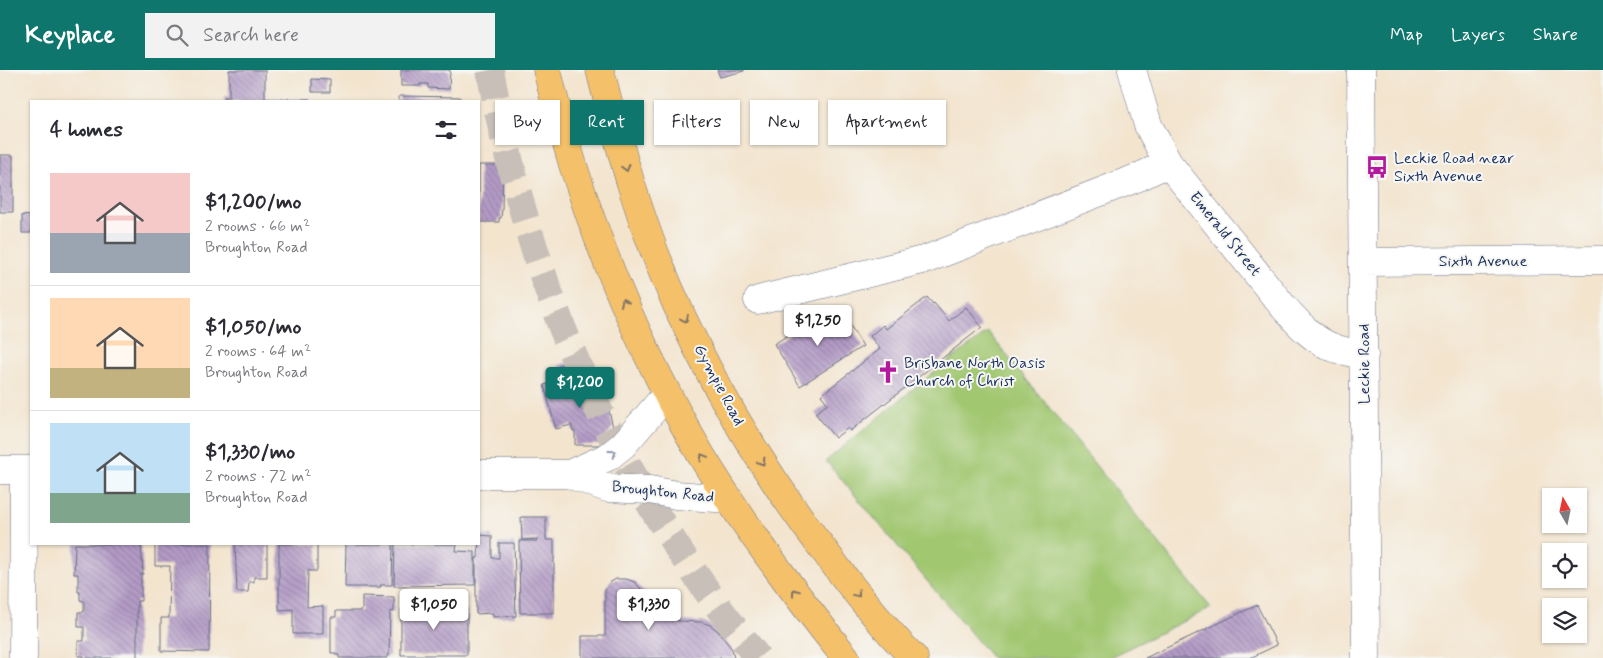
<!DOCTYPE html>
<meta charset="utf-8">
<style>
body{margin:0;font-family:Mynerve,sans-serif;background:#f2f2f3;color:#2b2b33;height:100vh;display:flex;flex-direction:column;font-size:19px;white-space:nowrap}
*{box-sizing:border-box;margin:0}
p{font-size:16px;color:#7c7c81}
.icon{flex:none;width:28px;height:28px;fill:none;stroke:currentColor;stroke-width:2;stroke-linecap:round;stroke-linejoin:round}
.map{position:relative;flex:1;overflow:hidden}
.side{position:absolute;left:30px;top:30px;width:450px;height:445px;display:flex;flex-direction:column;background:#fff;border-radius:0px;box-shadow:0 1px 4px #0004}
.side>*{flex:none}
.banner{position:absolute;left:495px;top:30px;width:475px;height:45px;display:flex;gap:10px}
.needle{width:32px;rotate:351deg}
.tools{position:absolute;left:1542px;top:418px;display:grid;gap:10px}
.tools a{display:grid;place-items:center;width:45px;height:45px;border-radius:0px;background:#fff;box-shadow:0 1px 4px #0004;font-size:25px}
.price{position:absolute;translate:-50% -42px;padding:0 11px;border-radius:5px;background:#fff;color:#222;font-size:16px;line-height:32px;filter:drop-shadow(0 1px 2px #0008)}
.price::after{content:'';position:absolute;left:50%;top:30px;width:15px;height:11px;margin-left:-8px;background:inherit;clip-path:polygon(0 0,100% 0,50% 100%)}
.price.current{background:#0f766e;color:#fff}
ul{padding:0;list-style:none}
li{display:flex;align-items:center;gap:15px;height:125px;padding:0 20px}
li+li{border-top:1px solid #e1e1e2}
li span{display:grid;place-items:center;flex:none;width:140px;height:100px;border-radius:0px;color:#555}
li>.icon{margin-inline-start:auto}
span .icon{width:60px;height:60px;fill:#fffc;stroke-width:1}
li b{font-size:21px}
h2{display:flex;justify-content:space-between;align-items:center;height:60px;padding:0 20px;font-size:21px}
.chip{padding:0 18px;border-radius:0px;background:#fff;box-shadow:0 1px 4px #0004;font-size:18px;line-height:45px}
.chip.current{background:#0f766e;color:#fff}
header{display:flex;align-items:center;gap:30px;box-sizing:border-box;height:70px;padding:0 25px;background:#0f766e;color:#fff}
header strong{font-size:24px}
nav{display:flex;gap:28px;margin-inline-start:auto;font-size:18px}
.search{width:350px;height:45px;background:#f2f2f3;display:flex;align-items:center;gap:12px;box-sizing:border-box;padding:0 18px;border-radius:0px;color:#7c7c81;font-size:19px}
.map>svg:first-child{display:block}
</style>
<header>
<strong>Keyplace</strong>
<div class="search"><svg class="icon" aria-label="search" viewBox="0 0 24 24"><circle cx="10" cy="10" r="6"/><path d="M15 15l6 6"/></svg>Search here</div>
<nav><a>Map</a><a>Layers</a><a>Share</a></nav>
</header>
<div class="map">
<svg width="1603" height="588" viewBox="0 0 1603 588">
<defs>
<pattern id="building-back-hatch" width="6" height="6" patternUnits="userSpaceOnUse" patternTransform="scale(1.25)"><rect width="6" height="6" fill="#b49bc6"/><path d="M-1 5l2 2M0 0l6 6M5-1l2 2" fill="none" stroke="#927fa4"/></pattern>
</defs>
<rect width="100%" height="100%" fill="#f6f6f2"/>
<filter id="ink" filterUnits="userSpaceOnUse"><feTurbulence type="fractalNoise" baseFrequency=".02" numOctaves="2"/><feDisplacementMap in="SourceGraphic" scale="10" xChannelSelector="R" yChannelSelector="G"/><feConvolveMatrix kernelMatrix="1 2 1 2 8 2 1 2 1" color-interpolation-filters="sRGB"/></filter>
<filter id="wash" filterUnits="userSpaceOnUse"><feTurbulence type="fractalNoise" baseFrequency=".0096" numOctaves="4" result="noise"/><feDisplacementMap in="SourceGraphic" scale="20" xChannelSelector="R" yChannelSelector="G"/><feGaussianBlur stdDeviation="1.12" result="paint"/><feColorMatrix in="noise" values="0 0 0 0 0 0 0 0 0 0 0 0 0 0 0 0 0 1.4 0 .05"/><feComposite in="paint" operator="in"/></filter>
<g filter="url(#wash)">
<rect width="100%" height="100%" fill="#f3e4ce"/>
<!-- green -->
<path fill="#a1c771" stroke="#5e7b68" d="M 988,262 L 1211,538 L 1108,588 L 992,588 L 826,391 L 930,305 Z"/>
<g id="blocks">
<!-- building -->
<path fill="url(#building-back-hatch)" d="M 229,0 L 265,0 L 265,29 L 310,29 L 310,31 L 224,31 L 224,27 L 229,27 Z
M 401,0 L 450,0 L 449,19 L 428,18 L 428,14 L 420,14 L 420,16 L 401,16 Z
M 717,0 L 744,0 L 744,1 L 720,7 Z
M 312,9 L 330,10 L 330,22 L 312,22 Z
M 399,26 L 460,27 L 460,31 L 399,31 Z
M 0,85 L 13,85 L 13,142 L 0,142 Z
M 479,95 L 503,95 L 502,139 L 501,148 L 499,148 L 499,152 L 479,152 Z
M 22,145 L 31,146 L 31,163 L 22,163 Z
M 927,227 L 933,234 L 934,233 L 949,251 L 966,237 L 982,257 L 850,361 L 848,358 L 835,368 L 815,343 L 828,334 L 821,325 L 880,279 L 870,266 L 883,255 L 886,259 Z
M 823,243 L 829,252 L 843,244 L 863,276 L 800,316 L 774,274 Z
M 569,292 L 572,301 L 562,304 L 559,295 Z
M 584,304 L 587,318 L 602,313 L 613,357 L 599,375 L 575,375 L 575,361 L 573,361 L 571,355 L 556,359 L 544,315 Z
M 521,447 L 546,447 L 546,470 L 554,470 L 554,543 L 520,543 L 519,471 L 537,471 L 537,469 L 522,470 Z
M 479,465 L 492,466 L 492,488 L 499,488 L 499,473 L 514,473 L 516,546 L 493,547 L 493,543 L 476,544 L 476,488 L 478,488 Z
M 75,474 L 141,474 L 143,504 L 141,504 L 141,531 L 137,531 L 137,588 L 84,588 L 84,586 L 78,586 L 78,571 L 84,571 L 84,557 L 78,557 L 78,542 L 84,542 L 84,531 L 80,530 L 80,522 L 78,522 L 78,504 L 74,504 Z
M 155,474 L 210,474 L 209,582 L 161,581 L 161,548 L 169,548 L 170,496 L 155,496 Z
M 235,474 L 267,474 L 267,507 L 254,507 L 254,512 L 249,512 L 248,522 L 237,522 Z
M 279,474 L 317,474 L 317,501 L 308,501 L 307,537 L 323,536 L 323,564 L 293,564 L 293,539 L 279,540 Z
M 346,474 L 393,474 L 392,515 L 380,515 L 381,517 L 345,517 Z
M 395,474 L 457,474 L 456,481 L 475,482 L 475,515 L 394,516 Z
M 616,509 L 626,509 L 635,512 L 663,545 L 669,548 L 679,551 L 701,552 L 710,555 L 718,561 L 732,579 L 734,588 L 582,588 L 582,566 L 605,566 L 605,520 L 609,513 Z
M 362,526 L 394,527 L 394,542 L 390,541 L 389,586 L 387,586 L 387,588 L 339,588 L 339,585 L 336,585 L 336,583 L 331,583 L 331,547 L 336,547 L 336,541 L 362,541 Z
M 414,533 L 430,533 L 430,539 L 438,539 L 439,534 L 455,534 L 455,539 L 467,539 L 467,585 L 401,585 L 401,539 L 414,538 Z
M 1257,535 L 1277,575 L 1250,588 L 1145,588 Z"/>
</g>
</g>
<g filter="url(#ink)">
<use href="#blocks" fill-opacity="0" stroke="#676e85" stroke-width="1"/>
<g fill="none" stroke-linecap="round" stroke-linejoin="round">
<!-- minor-tunnel -->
<path stroke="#c8c0b8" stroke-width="28" stroke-dasharray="28 14" stroke-linecap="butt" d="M 490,0 C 508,98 536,197 575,289 C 612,374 660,456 714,531 C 728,551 743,569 758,588"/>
<defs>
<path id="minor" d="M 1132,0 L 1148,55 L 1168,93 L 1282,235 C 1298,253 1314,272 1337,279 C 1346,282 1355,283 1364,285
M 1361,0 L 1366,588
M 1363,192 L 1603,190
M 758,230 L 927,189 L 1139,107 L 1168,93
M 0,400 L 31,400
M 479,404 L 569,404 L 607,418 L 650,420 L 676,425 L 729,429
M 569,404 L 608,387 L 623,375 L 667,324
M 23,588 L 24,400"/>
<path id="highway" d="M 547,0 C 579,135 631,265 701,385 C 744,456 794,523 846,588
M 600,0 C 610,39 620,79 632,117 C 673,250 744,377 829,487 C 855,522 883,557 914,588"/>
</defs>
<!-- minor casing -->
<use href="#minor" stroke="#676e85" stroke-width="29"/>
<!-- highway casing -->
<use href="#highway" stroke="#676e85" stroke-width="29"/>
<!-- minor -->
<use href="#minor" stroke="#fff" stroke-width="28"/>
<!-- highway -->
<use href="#highway" stroke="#f4c16b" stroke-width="28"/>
</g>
<!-- one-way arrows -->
<defs><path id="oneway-chevron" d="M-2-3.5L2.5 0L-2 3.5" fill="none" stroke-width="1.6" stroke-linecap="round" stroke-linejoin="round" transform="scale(1.25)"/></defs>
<g stroke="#7d7164">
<use href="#oneway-chevron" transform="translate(626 98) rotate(75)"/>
<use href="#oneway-chevron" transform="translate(624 232) rotate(-113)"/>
<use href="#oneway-chevron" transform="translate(685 249) rotate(65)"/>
<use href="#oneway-chevron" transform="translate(703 387) rotate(-121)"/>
<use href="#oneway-chevron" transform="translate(762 392) rotate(58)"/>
<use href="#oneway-chevron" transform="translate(795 522) rotate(-127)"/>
<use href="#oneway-chevron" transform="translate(857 524) rotate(50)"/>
</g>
<use stroke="#8d97ae" href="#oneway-chevron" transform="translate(613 383) rotate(-36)"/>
</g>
<!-- icons -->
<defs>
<symbol id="bus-bare" viewBox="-9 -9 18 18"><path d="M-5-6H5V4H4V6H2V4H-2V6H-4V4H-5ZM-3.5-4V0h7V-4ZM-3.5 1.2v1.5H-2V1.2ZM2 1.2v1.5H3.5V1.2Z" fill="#b5179e" stroke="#f6f6f2" stroke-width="2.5" paint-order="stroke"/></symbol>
<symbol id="church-bare" viewBox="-9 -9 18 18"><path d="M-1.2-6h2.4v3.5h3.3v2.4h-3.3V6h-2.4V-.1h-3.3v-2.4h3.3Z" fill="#b5179e" stroke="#f6f6f2" stroke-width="2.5" paint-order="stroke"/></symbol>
</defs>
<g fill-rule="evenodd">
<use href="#bus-bare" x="1361" y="81" width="32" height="32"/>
<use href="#church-bare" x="872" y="286" width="32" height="32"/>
</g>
<g text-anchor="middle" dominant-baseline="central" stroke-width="4" stroke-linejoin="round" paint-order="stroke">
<!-- poi labels -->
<g font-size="16" fill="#1b2f5e" stroke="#f6f6f2" text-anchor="start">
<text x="1394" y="88">Leckie Road near<tspan x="1394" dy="18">Sixth Avenue</tspan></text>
<text x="904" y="293">Brisbane North Oasis<tspan x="904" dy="18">Church of Christ</tspan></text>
</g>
<!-- street labels -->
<g font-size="16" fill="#1b2f5e" stroke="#f6f6f2">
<text transform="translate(1225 164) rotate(51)">Emerald Street</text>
<text x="1483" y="191">Sixth Avenue</text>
<text transform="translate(1364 294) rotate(-90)">Leckie Road</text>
<text transform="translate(719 315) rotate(62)">Gympie Road</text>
<text transform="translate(663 422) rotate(6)">Broughton Road</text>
</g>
</g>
</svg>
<div class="tools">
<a><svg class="needle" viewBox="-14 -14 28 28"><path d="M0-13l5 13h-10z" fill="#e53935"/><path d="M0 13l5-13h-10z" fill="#7c7c81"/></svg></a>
<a><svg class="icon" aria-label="locate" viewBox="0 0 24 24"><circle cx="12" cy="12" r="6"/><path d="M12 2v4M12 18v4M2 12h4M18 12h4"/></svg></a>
<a><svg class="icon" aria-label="layers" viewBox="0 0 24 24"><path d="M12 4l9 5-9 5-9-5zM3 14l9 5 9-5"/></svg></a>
</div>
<b class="price" style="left:818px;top:277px">$1,250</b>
<b class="price current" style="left:580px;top:339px">$1,200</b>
<b class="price" style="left:434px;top:561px">$1,050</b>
<b class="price" style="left:649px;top:561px">$1,330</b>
<div class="banner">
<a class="chip">Buy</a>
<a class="chip current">Rent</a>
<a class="chip">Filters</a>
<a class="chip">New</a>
<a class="chip">Apartment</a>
</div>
<section class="side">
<h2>4 homes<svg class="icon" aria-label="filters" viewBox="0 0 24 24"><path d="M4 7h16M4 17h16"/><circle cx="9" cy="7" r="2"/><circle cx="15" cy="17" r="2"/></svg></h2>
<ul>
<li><span style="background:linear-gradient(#f6c9c9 60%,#9aa5b1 0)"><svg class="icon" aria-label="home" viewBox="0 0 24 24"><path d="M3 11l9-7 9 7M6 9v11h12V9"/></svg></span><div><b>$1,200/mo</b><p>2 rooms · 66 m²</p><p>Broughton Road</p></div></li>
<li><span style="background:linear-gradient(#ffd9b3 70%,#c2b280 0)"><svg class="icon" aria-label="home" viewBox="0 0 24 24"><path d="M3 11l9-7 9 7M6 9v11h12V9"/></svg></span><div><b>$1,050/mo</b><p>2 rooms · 64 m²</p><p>Broughton Road</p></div></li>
<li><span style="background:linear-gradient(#bfe0f5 70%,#7fa58c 0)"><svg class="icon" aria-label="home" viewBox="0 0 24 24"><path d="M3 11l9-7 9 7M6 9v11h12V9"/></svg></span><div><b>$1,330/mo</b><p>2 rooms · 72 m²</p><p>Broughton Road</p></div></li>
</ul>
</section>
</div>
